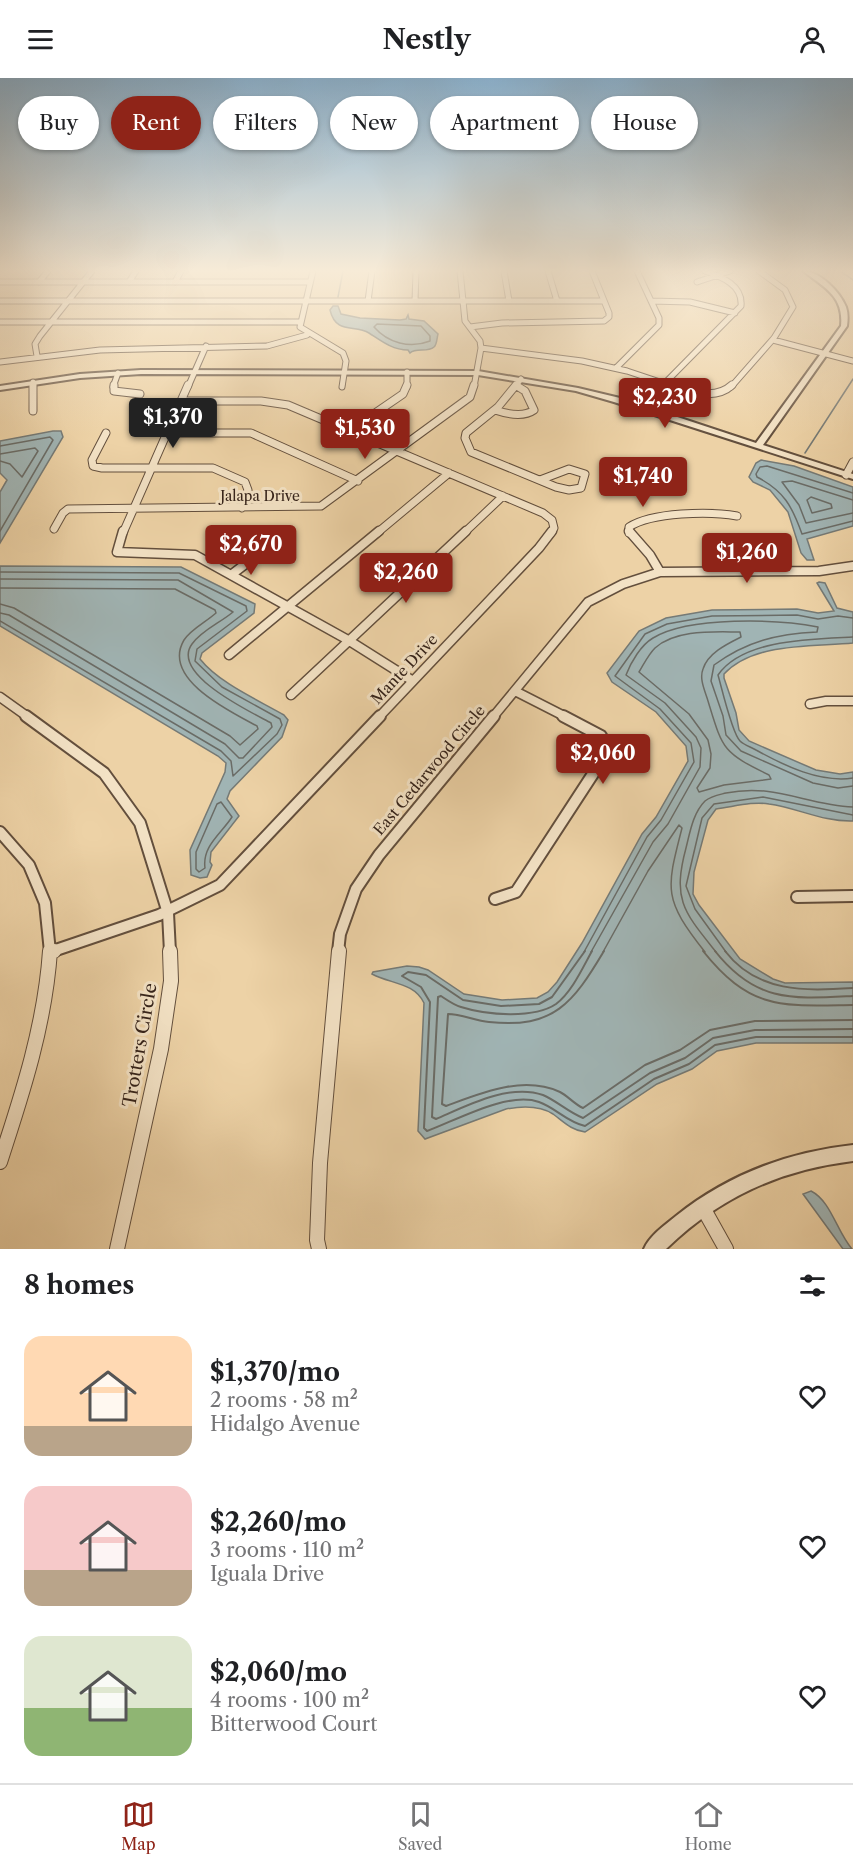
<!DOCTYPE html>
<meta charset="utf-8">
<style>
body{margin:0;font-family:"Libre Caslon Text",serif;background:#f2f2f2;color:#202124;height:100vh;display:flex;flex-direction:column;font-size:22px;white-space:nowrap}
*{box-sizing:border-box;margin:0}
p{font-size:20px;color:#757577}
.icon{flex:none;width:33px;height:33px;fill:none;stroke:currentColor;stroke-width:2;stroke-linecap:round;stroke-linejoin:round}
.map{position:relative;height:1171px;overflow:hidden}
.sheet{display:flex;flex-direction:column;background:#fff;flex:1}
.sheet>*{flex:none}
.banner{position:absolute;left:18px;top:18px;width:818px;height:54px;display:flex;gap:12px}
.price{position:absolute;translate:-50% -51px;padding:0 14px;border-radius:6px;background:#8f2418;color:#fff;font-size:20px;line-height:39px;filter:drop-shadow(0 2px 3px #0008)}
.price::after{content:'';position:absolute;left:50%;top:36px;width:18px;height:14px;margin-left:-9px;background:inherit;clip-path:polygon(0 0,100% 0,50% 100%)}
.price.selected{background:#222;color:#fff}
ul{padding:0;list-style:none}
li{display:flex;align-items:center;gap:18px;height:150px;padding:0 24px}
li span{display:grid;place-items:center;flex:none;width:168px;height:120px;border-radius:18px;color:#555}
li>.icon{margin-inline-start:auto}
span .icon{width:72px;height:72px;fill:#fffc;stroke-width:1}
li b{font-size:26px}
h2{display:flex;justify-content:space-between;align-items:center;height:72px;padding:0 24px;font-size:26px}
.chip{padding:0 21px;border-radius:27px;background:#fff;box-shadow:0 2px 4px #0004;font-size:21px;line-height:54px}
.chip.selected{background:#8f2418;color:#fff}
header{display:flex;justify-content:space-between;align-items:center;height:78px;padding:0 24px;background:#fff;font-size:27px;font-weight:700}
.tabs{display:flex;justify-content:space-around;align-items:center;height:84px;border-top:2px solid #e0e0e0;background:#fff;font-size:16px;color:#757577}
.tabs a{display:grid;justify-items:center;gap:3px}
.tabs .selected{color:#8f2418}
.map>svg:first-child{display:block}
</style>
<header><svg class="icon" aria-label="menu" viewBox="0 0 24 24"><path d="M4 6h16M4 12h16M4 18h16"/></svg>Nestly<svg class="icon" aria-label="person" viewBox="0 0 24 24"><circle cx="12" cy="8" r="4"/><path d="M4 21q1-7 8-7t8 7"/></svg></header>
<div class="map">
<svg width="853" height="1171" viewBox="0 0 853 1171">
<rect width="100%" height="100%" fill="#edd2a6"/>
<filter id="stains"><feTurbulence type="fractalNoise" baseFrequency=".00333" numOctaves="4"/><feColorMatrix values="0 0 0 0 .2 0 0 0 0 .09 0 0 0 0 .02 0 0 0 .5 -.17"/></filter>
<radialGradient id="worn" r=".72"><stop offset=".6" stop-color="#630" stop-opacity="0"/><stop offset="1" stop-color="#630" stop-opacity=".3"/></radialGradient>
<!-- water -->
<path fill="#a0b4b4" stroke="#757a76" stroke-width="1.5" d="M 333,228 L 338,228 L 341,236 L 360,240 L 400,242 L 406,241 L 408,237 L 409,241 L 424,243 L 438,256 C 437,259 437,267 434,269 C 427,275 416,269 410,275 L 408,272 C 392,272 380,262 369,255 C 355,246 336,257 330,232 Z
M 53,353 L 61,353 L 63,359 L 0,465 L 0,414 L 7,402 L 0,395 L 0,363 Z
M 761,382 L 794,388 L 853,409 L 853,448 L 807,461 L 814,482 L 807,482 L 801,475 L 788,434 L 770,412 L 753,404 L 749,399 L 756,385 Z
M 0,488 L 181,489 L 255,526 L 254,535 L 202,575 L 200,581 C 219,605 258,622 284,637 L 288,642 L 282,659 L 230,713 L 227,721 L 239,738 L 211,774 L 210,784 L 212,787 L 207,799 L 200,800 L 191,797 L 190,772 L 225,694 L 226,685 L 218,678 L 0,548 Z
M 819,504 L 825,505 L 837,530 L 853,534 L 853,565 C 813,569 754,564 724,596 L 724,600 L 736,635 L 739,652 L 749,663 L 816,692 L 840,696 L 853,694 L 853,743 C 823,744 798,730 769,726 C 752,723 733,729 716,731 L 708,742 L 694,794 L 693,816 L 699,827 L 740,881 L 773,901 L 785,905 L 853,904 L 853,965 L 756,965 L 717,973 L 692,991 L 657,1006 L 585,1054 C 571,1052 564,1044 553,1036 C 539,1027 522,1028 506,1031 L 425,1061 L 418,1053 L 424,925 C 414,904 390,906 372,896 L 373,894 L 407,888 L 419,889 L 428,892 L 464,916 L 502,922 L 537,920 L 548,914 L 557,904 L 582,865 L 642,756 L 656,739 L 688,683 L 686,668 L 656,634 L 612,604 L 607,595 L 639,553 L 666,540 L 712,532 L 797,531 L 818,535 L 834,533 L 817,505 Z
M 811,1113 C 831,1123 837,1154 852,1171 L 843,1171 L 803,1116 Z"/>
<g fill="none" stroke-linecap="round" stroke-linejoin="round">
<!-- shore-far1 -->
<path stroke="#6a6c67" stroke-width="1.5" d="M 377,246 L 421,248 L 430,258 L 430,263 C 410,271 388,265 374,249 Z
M 0,368 L 50,359 L 53,362 L 0,453
M 0,376 L 35,370 L 38,373 L 22,399 L 10,386 L 0,383
M 853,415 L 767,388 L 760,389 L 756,396 L 757,399 C 784,413 792,428 802,456 L 853,443
M 811,419 L 831,426 L 832,430 L 812,435 L 807,422 Z
M 853,422 L 792,403 L 782,404 L 799,427 L 806,445 L 853,435
M 0,494 L 179,495 L 246,528 L 247,533 L 197,571 L 195,583 L 222,609 L 280,641 L 282,647 L 277,656 L 233,698 L 231,683 L 221,673 L 0,543
M 0,501 L 178,502 L 233,534 C 220,545 202,552 192,566 C 170,596 251,634 271,645 L 272,649 L 243,680 L 239,680 L 225,666 L 9,537 L 0,535
M 0,510 L 175,511 L 215,532 L 216,535 C 206,544 191,551 184,562 C 161,601 231,634 257,648 L 258,651 L 240,667 L 230,658 L 14,530 L 0,526
M 740,554 L 741,559 C 727,566 708,575 703,591 C 699,601 705,613 708,623 C 723,672 722,674 769,697 L 771,701 L 724,707 L 699,714 L 697,710 L 710,690 L 711,676 L 708,662 L 689,636 L 639,594 C 644,586 648,577 655,570 C 676,551 714,554 740,554 Z
M 853,559 C 812,561 743,561 718,597 C 722,611 732,655 740,663 C 744,667 751,669 756,672 C 785,688 820,705 853,700
M 221,724 L 232,739 C 221,756 202,768 205,790 L 199,794 L 196,791 L 196,774 L 217,726 Z
M 584,874 L 647,759 L 661,742 L 694,684 L 691,665 L 660,631 L 615,598 L 645,556 L 667,546 L 712,538 L 797,537 L 818,541 L 838,538 L 853,540
M 591,874 L 653,764 L 668,746 L 700,689 L 701,670 L 696,659 L 665,625 L 626,597 C 631,584 641,567 653,560 C 689,538 778,541 818,549 L 817,554 C 777,556 747,563 714,587 L 711,603 L 723,638 L 726,657 L 741,673 L 813,705 L 838,710 L 853,708
M 603,874 L 648,793 L 679,747 L 682,750 C 666,812 663,821 705,874
M 716,874 C 684,834 672,822 686,770 C 690,754 693,735 705,723 C 711,718 718,717 726,715 C 775,705 806,727 853,729
M 726,874 L 695,831 L 686,808 L 702,740 L 714,726 L 763,719 L 853,737"/>
<!-- shore -->
<path stroke="#6a6c67" stroke-width="2" d="M 585,873 L 552,919 L 539,926 L 501,928 L 463,922 L 426,897 L 408,894 L 402,898 L 421,909 L 430,924 L 424,1050 L 427,1053 C 457,1042 508,1013 539,1024 C 556,1030 567,1044 585,1048 L 654,1001 L 689,986 L 715,967 L 756,959 L 853,959
M 592,873 C 583,889 572,914 556,926 C 534,941 486,937 461,929 C 454,927 447,922 441,918 L 438,919 L 432,1039 L 436,1041 C 466,1028 509,1005 543,1017 C 557,1023 568,1034 583,1040 L 650,995 L 685,980 L 713,960 L 755,952 L 853,951
M 604,873 C 573,925 554,951 489,944 C 475,943 462,936 448,936 L 442,1026 L 446,1028 C 481,1015 523,997 560,1014 C 568,1018 574,1026 583,1030 L 645,987 L 680,972 L 710,952 L 755,943 L 853,942
M 703,873 C 751,933 782,928 853,927
M 715,873 C 756,925 793,921 853,918
M 725,873 C 757,915 805,913 853,910"/>
<!-- stream -->
<path stroke="#757a76" stroke-width="1.5" d="M 840,193 L 853,202
M 338,219 L 343,193
M 805,375 L 853,301"/>
<defs>
<path id="minor-far4" d="M 313,193 L 300,249 L 343,275 L 346,283 L 342,309
M 460,193 L 465,243 L 480,263 L 481,270 L 474,309
M 504,193 L 509,223
M 548,193 L 557,223
M 0,204 L 310,204
M 39,204 L 48,193
M 129,204 L 136,193
M 175,204 L 181,193
M 697,204 L 730,193
M 0,223 L 604,223
M 368,223 L 372,193
M 415,223 L 416,193
M 651,223 L 690,224 L 735,235
M 0,244 L 300,244
M 470,249 L 502,245 L 604,243 L 609,239 L 609,235 L 592,193
M 773,262 L 853,283
M 481,270 L 582,283 L 627,293 L 675,309
M 37,278 L 35,266 L 40,258 L 92,193
M 0,284 L 100,272 L 267,268 L 307,257
M 616,290 L 659,247 L 659,240 L 637,193
M 407,294 L 407,309
M 33,304 L 33,309
M 665,305 L 741,228 C 743,207 722,199 705,193
M 113,309 L 118,295
M 188,309 L 206,268
M 515,309 L 521,301
M 731,309 L 774,260 L 793,229 L 785,212 L 759,193"/>
<path id="minor-far3" d="M 33,307 L 33,333
M 114,307 L 114,313 L 140,316
M 516,307 L 498,329 L 466,355 L 465,360 L 471,374 L 556,409 L 569,412 L 581,410 L 585,396 L 569,391 L 540,402
M 670,307 C 690,313 715,323 732,307
M 181,323 L 261,323 L 288,327 L 543,435 L 552,442 L 554,450 L 551,455
M 495,332 C 507,336 523,340 534,332 L 525,313 L 517,308
M 349,353 L 403,316 L 407,307
M 106,355 L 92,382 L 93,388 L 102,390 L 213,390 L 245,404 L 248,412 L 242,430
M 166,355 L 251,355 L 358,403
M 846,397 L 853,384
M 54,451 L 63,435 L 68,431 L 321,428 L 470,319 L 474,307
M 123,455 L 188,307
M 377,455 L 449,395
M 464,455 L 503,418
M 629,455 L 629,449 C 652,434 710,433 737,438"/>
<path id="minor-far2" d="M 123,453 L 117,474 L 195,477 L 348,562 L 413,603
M 629,453 L 650,477 L 660,494
M 231,497 L 256,478
M 229,577 L 379,453
M 515,613 L 566,639
M 291,617 L 466,453
M 0,619 L 28,639
M 810,626 L 826,623 L 853,623
M 379,639 L 539,470 L 552,453
M 493,639 L 588,524 L 623,506 L 660,494 L 819,493 L 853,488"/>
<path id="minor-far1" d="M 26,638 L 104,695 L 140,745 L 168,835 L 170,874
M 0,754 L 29,787 L 45,825 L 50,874
M 797,819 L 853,818
M 495,821 L 516,814 L 604,679 L 607,668 L 601,658 L 563,638
M 50,874 L 159,837 L 220,807 L 380,638
M 338,874 L 340,856 L 356,811 L 379,777 L 494,638"/>
<path id="minor" d="M 50,874 L 54,873
M 0,1084 C 23,1014 45,946 50,873
M 702,1128 L 726,1171
M 117,1171 L 161,971 L 171,903 L 170,873
M 319,1171 L 317,1162 L 320,1085 L 339,873"/>
<path id="tertiary" d="M 803,193 C 820,193 840,214 846,229 C 848,235 848,241 847,248 L 763,367 L 853,396 L 853,401 L 614,324 L 576,313 L 478,297 L 141,296 L 80,300 L 0,312 L 0,308 L 80,296 L 141,292 L 478,293 L 578,310 L 620,320 L 756,365 L 841,248 C 844,218 824,209 803,193 Z
M 853,1067 L 853,1083 C 780,1092 719,1119 666,1171 L 644,1171 C 649,1158 665,1147 676,1138 C 727,1097 788,1074 853,1067 Z"/>
</defs>
<!-- minor-far4 casing -->
<use href="#minor-far4" stroke="#634f3d" stroke-width="7"/>
<!-- minor-far3 casing -->
<use href="#minor-far3" stroke="#634f3d" stroke-width="9"/>
<!-- minor-far2 casing -->
<use href="#minor-far2" stroke="#634f3d" stroke-width="11"/>
<!-- minor-far1 casing -->
<use href="#minor-far1" stroke="#634f3d" stroke-width="14"/>
<!-- minor casing -->
<use href="#minor" stroke="#634f3d" stroke-width="16"/>
<!-- tertiary casing -->
<use href="#tertiary" stroke="#634f3d" stroke-width="4"/>
<!-- minor-far4 -->
<use href="#minor-far4" stroke="#f3e2c5" stroke-width="5"/>
<!-- minor-far3 -->
<use href="#minor-far3" stroke="#f3e2c5" stroke-width="7"/>
<!-- minor-far2 -->
<use href="#minor-far2" stroke="#f3e2c5" stroke-width="8"/>
<!-- minor-far1 -->
<use href="#minor-far1" stroke="#f3e2c5" stroke-width="10"/>
<!-- minor -->
<use href="#minor" stroke="#f3e2c5" stroke-width="14"/>
<!-- tertiary -->
<use href="#tertiary" fill="#f3e2c5" fill-rule="evenodd"/>
</g>
<!-- sky -->
<linearGradient id="sky" x2="0" y2="1"><stop stop-color="#8bb4d3"/><stop offset="0.54" stop-color="#f7ebd7"/><stop offset="1" stop-color="#f7ebd7" stop-opacity="0"/></linearGradient>
<rect width="853" height="357" fill="url(#sky)"/>
<g text-anchor="middle" dominant-baseline="central" stroke-width="6" stroke-linejoin="round" paint-order="stroke">
<!-- far-street labels -->
<g font-size="14" fill="#35231a" stroke="#f3e2c5">
<text x="260" y="418">Jalapa Drive</text>
</g>
<!-- street labels -->
<g font-size="15" fill="#35231a" stroke="#f3e2c5">
<text transform="translate(404 591) rotate(-47)">Mante Drive</text>
<text transform="translate(429 692) rotate(-50)">East Cedarwood Circle</text>
</g>
<!-- near-street labels -->
<g font-size="18" fill="#35231a" stroke="#f3e2c5">
<text transform="translate(140 967) rotate(-80)">Trotters Circle</text>
</g>
</g>
<rect width="100%" height="100%" filter="url(#stains)"/>
<rect width="100%" height="100%" fill="url(#worn)"/>
</svg>
<b class="price" style="left:665px;top:351px">$2,230</b>
<b class="price selected" style="left:173px;top:371px">$1,370</b>
<b class="price" style="left:365px;top:382px">$1,530</b>
<b class="price" style="left:643px;top:430px">$1,740</b>
<b class="price" style="left:251px;top:498px">$2,670</b>
<b class="price" style="left:747px;top:506px">$1,260</b>
<b class="price" style="left:406px;top:526px">$2,260</b>
<b class="price" style="left:603px;top:707px">$2,060</b>
<div class="banner">
<a class="chip">Buy</a>
<a class="chip selected">Rent</a>
<a class="chip">Filters</a>
<a class="chip">New</a>
<a class="chip">Apartment</a>
<a class="chip">House</a>
</div>
</div>
<section class="sheet">
<h2>8 homes<svg class="icon" aria-label="filters" viewBox="0 0 24 24"><path d="M4 7h16M4 17h16"/><circle cx="9" cy="7" r="2"/><circle cx="15" cy="17" r="2"/></svg></h2>
<ul>
<li><span style="background:linear-gradient(#ffd9b3 75%,#b9a48a 0)"><svg class="icon" aria-label="home" viewBox="0 0 24 24"><path d="M3 11l9-7 9 7M6 9v11h12V9"/></svg></span><div><b>$1,370/mo</b><p>2 rooms · 58 m²</p><p>Hidalgo Avenue</p></div><svg class="icon" aria-label="heart" viewBox="0 0 24 24"><path d="M12 20l-8-8c-3-5 5-10 8-4 3-6 11-1 8 4z"/></svg></li>
<li><span style="background:linear-gradient(#f6c9c9 70%,#b9a48a 0)"><svg class="icon" aria-label="home" viewBox="0 0 24 24"><path d="M3 11l9-7 9 7M6 9v11h12V9"/></svg></span><div><b>$2,260/mo</b><p>3 rooms · 110 m²</p><p>Iguala Drive</p></div><svg class="icon" aria-label="heart" viewBox="0 0 24 24"><path d="M12 20l-8-8c-3-5 5-10 8-4 3-6 11-1 8 4z"/></svg></li>
<li><span style="background:linear-gradient(#dfe7d0 60%,#8fb573 0)"><svg class="icon" aria-label="home" viewBox="0 0 24 24"><path d="M3 11l9-7 9 7M6 9v11h12V9"/></svg></span><div><b>$2,060/mo</b><p>4 rooms · 100 m²</p><p>Bitterwood Court</p></div><svg class="icon" aria-label="heart" viewBox="0 0 24 24"><path d="M12 20l-8-8c-3-5 5-10 8-4 3-6 11-1 8 4z"/></svg></li>
</ul>
</section>
<nav class="tabs">
<a class="selected"><svg class="icon" aria-label="map" viewBox="0 0 24 24"><path d="M3 6l6-2 6 2 6-2v14l-6 2-6-2-6 2zM9 4v14M15 6v14"/></svg>Map</a>
<a><svg class="icon" aria-label="saved" viewBox="0 0 24 24"><path d="M7 4h10v16l-5-4-5 4z"/></svg>Saved</a>
<a><svg class="icon" aria-label="home" viewBox="0 0 24 24"><path d="M3 11l9-7 9 7M6 9v11h12V9"/></svg>Home</a>
</nav>
